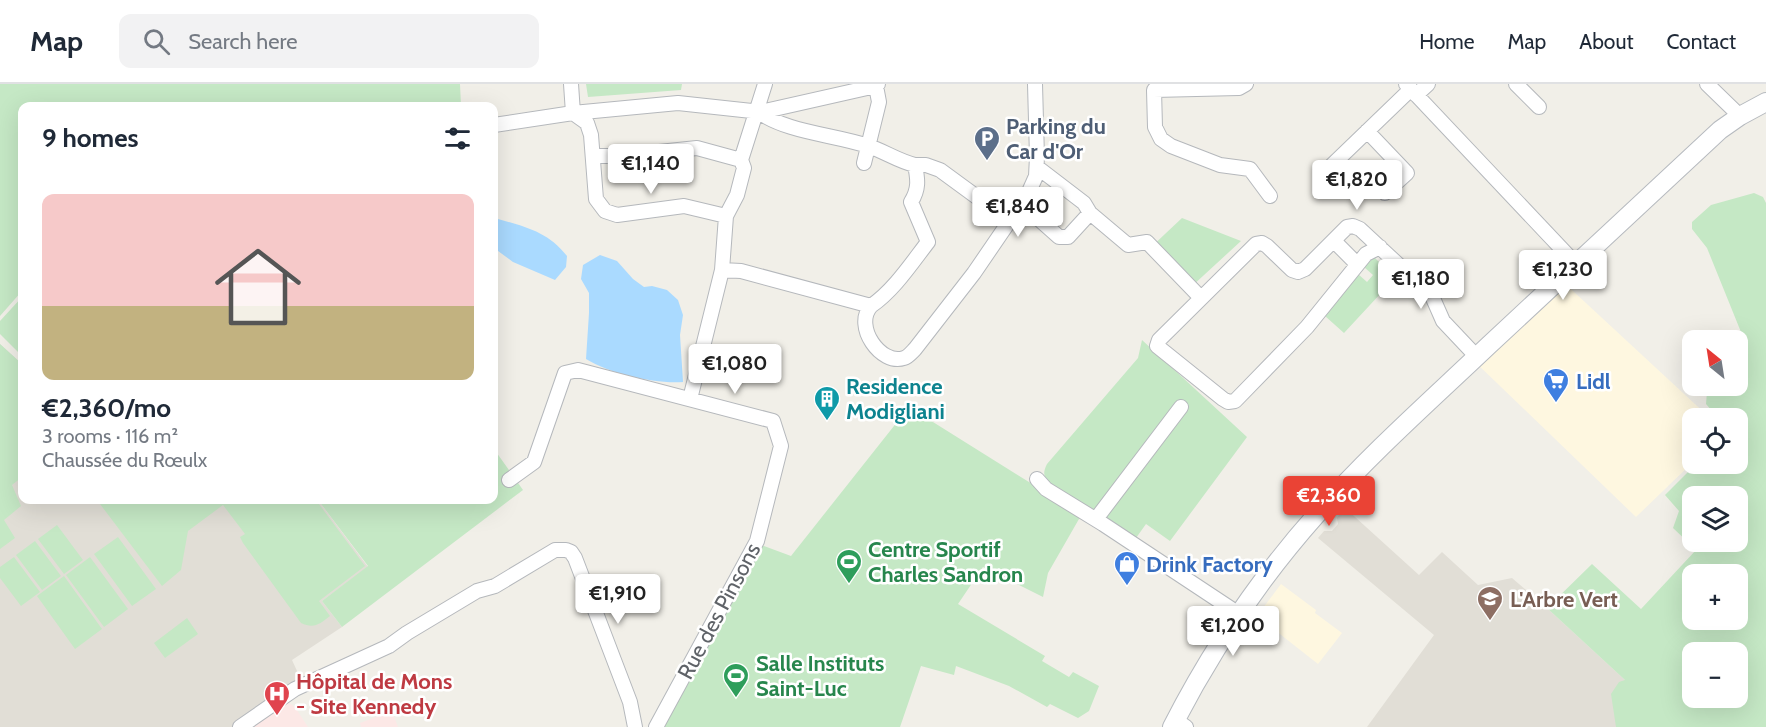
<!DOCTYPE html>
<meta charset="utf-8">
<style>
body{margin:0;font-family:Cabin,sans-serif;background:#f2f2f3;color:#1f2937;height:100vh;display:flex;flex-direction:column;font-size:22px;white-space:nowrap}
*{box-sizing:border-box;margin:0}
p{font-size:20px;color:#747a83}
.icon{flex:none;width:33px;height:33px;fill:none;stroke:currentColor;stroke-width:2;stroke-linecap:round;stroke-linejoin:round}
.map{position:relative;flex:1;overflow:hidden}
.drawer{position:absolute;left:18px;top:18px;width:480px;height:402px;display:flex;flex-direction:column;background:#fff;border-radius:12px;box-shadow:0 6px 24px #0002}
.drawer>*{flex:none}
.needle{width:39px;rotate:330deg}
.tools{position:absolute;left:1682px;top:246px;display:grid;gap:12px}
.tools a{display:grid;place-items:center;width:66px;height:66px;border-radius:12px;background:#fff;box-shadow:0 6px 24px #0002;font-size:30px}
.price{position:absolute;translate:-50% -51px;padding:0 14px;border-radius:6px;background:#fff;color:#222;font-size:20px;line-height:39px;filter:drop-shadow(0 2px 3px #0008)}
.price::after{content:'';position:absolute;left:50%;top:36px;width:18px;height:14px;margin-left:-9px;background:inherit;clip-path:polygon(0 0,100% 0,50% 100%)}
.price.on{background:#ea4335;color:#fff}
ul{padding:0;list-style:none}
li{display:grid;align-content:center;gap:12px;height:318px;padding:0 24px}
li span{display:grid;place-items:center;height:186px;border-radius:12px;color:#555}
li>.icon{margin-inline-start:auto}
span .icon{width:108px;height:108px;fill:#fffc;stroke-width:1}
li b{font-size:26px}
h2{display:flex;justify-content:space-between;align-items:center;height:72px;padding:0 24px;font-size:26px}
header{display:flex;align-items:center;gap:36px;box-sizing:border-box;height:84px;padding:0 30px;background:#fff;border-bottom:2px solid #e0e1e3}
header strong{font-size:28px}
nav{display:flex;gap:33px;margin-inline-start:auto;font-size:21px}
.search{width:420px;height:54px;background:#f2f2f3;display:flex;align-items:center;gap:15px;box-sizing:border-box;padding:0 21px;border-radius:12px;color:#747a83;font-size:22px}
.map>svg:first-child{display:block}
</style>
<header>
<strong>Map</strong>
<div class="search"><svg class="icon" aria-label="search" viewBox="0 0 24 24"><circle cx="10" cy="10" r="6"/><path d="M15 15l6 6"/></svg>Search here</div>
<nav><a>Home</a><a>Map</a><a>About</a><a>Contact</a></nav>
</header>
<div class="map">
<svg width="1766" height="643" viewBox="0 0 1766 643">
<rect width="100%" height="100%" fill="#f1efe8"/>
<!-- commercial -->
<path fill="#fef7e0" d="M 1560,195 L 1710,334 L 1692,334 L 1692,379 L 1636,433 L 1473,276 Z
M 1281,500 L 1316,526 L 1315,529 L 1342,549 L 1318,580 L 1257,532 Z"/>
<!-- education -->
<path fill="#e1ded6" d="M 0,260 L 22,280 L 22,416 L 318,416 L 368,483 L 322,517 L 342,543 L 292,576 L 303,600 L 240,643 L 0,643 Z
M 1344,423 L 1419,491 L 1442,468 L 1478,501 L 1512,494 L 1547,524 L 1676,643 L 1367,643 L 1434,551 L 1318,454 L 1324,447 L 1332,447 L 1338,440 L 1337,434 Z"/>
<!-- medical -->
<path fill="#fce8e6" d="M 280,613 L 295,623 L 308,643 L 240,643 Z
M 392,627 L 398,643 L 361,643 L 360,639 Z"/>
<!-- green -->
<path fill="#c5e8c5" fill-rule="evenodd" d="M 0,0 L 460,0 L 461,22 L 22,22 L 22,207 L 0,232 Z
M 586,0 L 682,0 L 681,6 L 588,13 Z
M 1754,109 L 1763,113 L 1766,119 L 1766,643 L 1616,643 L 1611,610 L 1619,598 L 1625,596 L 1547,524 L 1592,480 L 1641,525 L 1696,466 L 1673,444 L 1679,427 L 1665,411 L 1696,380 L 1737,380 L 1737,334 L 1718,334 L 1706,320 L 1707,308 L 1705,302 L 1737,302 L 1737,258 L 1743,253 L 1707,164 L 1692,145 L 1692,138 L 1711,121 ZM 1692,412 L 1737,412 L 1737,458 L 1692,458 ZM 1692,490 L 1737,490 L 1737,536 L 1692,536 ZM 1692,568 L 1737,568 L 1737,614 L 1692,614 Z
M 1182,134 L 1241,157 L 1191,203 L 1148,166 Z
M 1374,173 L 1395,194 L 1344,249 L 1325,232 L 1358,190 L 1367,198 L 1373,191 L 1364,183 Z
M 22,213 L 22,270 L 21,271 L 0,250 L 0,237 Z
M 1142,256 L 1247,353 L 1170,457 L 1146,440 L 1136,454 L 1049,400 C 1043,392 1043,388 1047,380 L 1138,274 Z
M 0,260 L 22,280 L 22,393 L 12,401 L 21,422 L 4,436 L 15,454 L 0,465 Z
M 909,323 L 1037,403 L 1083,428 L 1048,489 L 1043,513 L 983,483 L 958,520 L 1045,572 L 1042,577 L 1069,593 L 1073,588 L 1099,602 L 1089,627 L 1078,634 L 1050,620 L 1047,623 L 1009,602 L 956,582 L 954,591 L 921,582 L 900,643 L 653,643 L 761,461 L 791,472 Z
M 494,365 L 523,406 L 342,543 L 322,517 L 368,482 L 318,416 L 494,416 Z
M 97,416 L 316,416 L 365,482 L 319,517 L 330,532 C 320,540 314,545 301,539 L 243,459 L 240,453 L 245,450 L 223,421 L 188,447 L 181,486 L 162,502 Z
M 57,441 L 83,476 L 64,490 L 38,455 Z
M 118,453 L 156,505 L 132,522 L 94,470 Z
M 35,457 L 61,492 L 42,506 L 16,471 Z
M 14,473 L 40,508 L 21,522 L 0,494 L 0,483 Z
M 90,473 L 128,525 L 104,543 L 66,491 Z
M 64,492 L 102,545 L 75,565 L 37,512 Z
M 187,534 L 198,550 L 165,574 L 154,559 Z"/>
<!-- water -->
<path fill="#aadaff" d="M 498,135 C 526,143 548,148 567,172 L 566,183 L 555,196 L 513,178 L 494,164 L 494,138 Z
M 600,171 L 617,177 L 633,195 L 644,203 L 652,202 L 667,206 L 678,216 L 683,231 L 680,251 L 683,298 C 654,300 611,290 586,275 L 589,229 L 589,209 L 581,195 L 583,181 Z"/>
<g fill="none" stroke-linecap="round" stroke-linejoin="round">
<defs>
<path id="street" d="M 571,0 L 573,29 L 678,19 L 761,28 L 876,2 L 878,0
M 1246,0 L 1239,4 L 1154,6 L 1155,43 L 1161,55 L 1171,62 L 1220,81 L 1250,85 L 1270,112
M 1406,0 L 1576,180
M 1516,0 L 1539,23
M 1707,0 L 1740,32
M 1416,11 L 1428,0
M 494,41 L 573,29 L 587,39 L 591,51 L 596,115 L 605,127 L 617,131 L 684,122 L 726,132
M 1367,47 L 1407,89 L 1385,109
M 593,72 L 621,72 L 697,64 L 741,76
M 864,79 L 879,18 L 876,2
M 915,81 L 926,81 L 940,86 L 1011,138
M 1329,84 L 1411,5
M 1022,120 L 1059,153 L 1068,153 L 1090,129 L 1084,119 L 1037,83
M 1090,129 L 1128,161 L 1147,158 L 1201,214
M 1334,157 L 1357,180
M 1380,163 L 1366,170 L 1307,243 L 1235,317 L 1228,318 L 1223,315 L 1157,262 L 1159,256 L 1256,160 L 1262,159 L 1267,162 L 1292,186 L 1298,188 L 1305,185 L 1347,143 L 1353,142 L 1360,145 L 1432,212 L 1443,237 L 1477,273
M 722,186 L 741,187 L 871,222 C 894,206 911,180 928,158 L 911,118 C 919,105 918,96 915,81 C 898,77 884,67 868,62 C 832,50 788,49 757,27
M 871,222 C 853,242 881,282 904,274 C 908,273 912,268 915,265 L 974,189 L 1028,110 L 1036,92 L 1037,73 L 1035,0
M 690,315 L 722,186 L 726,132 L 737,111 L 744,84 L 741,76 L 765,0
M 1037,395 L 1046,405 L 1103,440 L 1239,530
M 509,396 L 534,378 L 565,289 L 578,286 L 773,337 L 781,362 L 757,457 L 656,643
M 1096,435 L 1181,323
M 1176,636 L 1186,643
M 240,643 L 295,605 L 389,562 L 407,549 L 477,507 L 495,502 L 555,466 L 566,466 L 571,468 L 575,474 L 630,618 L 635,643"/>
<path id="secondary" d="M 1172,643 C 1211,567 1260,494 1317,430 C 1370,370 1430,317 1488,262 C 1565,190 1643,118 1720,46 L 1740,32 L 1766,18"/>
</defs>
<!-- street casing -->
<use href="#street" stroke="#b5b8bc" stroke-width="16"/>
<!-- secondary casing -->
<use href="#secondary" stroke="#b6babf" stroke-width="20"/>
<!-- street -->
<use href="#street" stroke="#fff" stroke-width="14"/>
<!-- secondary -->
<use href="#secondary" stroke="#fff" stroke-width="18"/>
</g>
<!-- icons -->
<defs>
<symbol id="parking-pin" viewBox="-11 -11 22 30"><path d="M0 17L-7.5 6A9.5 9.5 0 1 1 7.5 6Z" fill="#5c6f8a" stroke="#fff"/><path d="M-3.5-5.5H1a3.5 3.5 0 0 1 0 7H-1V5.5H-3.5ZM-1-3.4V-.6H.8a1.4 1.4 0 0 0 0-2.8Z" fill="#fff"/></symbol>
<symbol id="supermarket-pin" viewBox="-11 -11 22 30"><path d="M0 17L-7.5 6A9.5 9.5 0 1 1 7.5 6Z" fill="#3f7fe0" stroke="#fff"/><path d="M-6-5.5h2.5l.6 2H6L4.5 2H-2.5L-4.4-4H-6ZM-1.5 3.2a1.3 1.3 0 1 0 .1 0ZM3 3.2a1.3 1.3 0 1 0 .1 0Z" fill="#fff"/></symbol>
<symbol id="building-pin" viewBox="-11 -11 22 30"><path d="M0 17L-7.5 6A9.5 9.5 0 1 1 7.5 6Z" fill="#0f9aa8" stroke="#fff"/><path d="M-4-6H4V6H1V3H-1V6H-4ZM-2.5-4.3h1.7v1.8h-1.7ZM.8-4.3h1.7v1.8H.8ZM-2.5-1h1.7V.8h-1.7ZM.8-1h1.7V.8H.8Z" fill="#fff"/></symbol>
<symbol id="stadium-pin" viewBox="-11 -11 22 30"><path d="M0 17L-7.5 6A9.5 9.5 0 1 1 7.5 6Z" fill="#2e9e5b" stroke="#fff"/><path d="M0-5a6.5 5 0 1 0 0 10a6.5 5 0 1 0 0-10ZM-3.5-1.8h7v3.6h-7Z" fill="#fff"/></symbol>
<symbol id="shop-pin" viewBox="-11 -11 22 30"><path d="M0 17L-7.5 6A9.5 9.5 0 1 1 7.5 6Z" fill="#3f7fe0" stroke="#fff"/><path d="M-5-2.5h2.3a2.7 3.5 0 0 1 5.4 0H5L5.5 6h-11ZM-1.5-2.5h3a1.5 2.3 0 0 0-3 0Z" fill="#fff"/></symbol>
<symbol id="school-pin" viewBox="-11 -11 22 30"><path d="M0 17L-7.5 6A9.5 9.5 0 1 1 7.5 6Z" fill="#8d6e63" stroke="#fff"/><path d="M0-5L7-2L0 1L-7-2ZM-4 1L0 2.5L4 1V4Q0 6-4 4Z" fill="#fff"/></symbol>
<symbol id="hospital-pin" viewBox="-11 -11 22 30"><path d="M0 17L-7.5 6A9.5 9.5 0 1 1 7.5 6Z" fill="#e0444e" stroke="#fff"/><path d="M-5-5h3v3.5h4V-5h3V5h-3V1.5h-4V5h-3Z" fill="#fff"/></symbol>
</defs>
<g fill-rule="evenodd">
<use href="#parking-pin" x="972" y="40" width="30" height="40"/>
<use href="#supermarket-pin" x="1541" y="282" width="30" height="40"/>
<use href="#building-pin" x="812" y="300" width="30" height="40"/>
<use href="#stadium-pin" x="834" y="463" width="30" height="40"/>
<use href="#shop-pin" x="1112" y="465" width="30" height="40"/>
<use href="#school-pin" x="1475" y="500" width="30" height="40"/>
<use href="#stadium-pin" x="721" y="577" width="30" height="40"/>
<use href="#hospital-pin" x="262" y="595" width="30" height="40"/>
</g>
<g text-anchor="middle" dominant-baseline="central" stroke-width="5" stroke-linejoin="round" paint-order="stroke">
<!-- service labels -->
<g font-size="22" font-weight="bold" fill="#4e5e75" stroke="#fff" text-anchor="start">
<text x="1006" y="42">Parking du<tspan x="1006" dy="25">Car d'Or</tspan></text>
</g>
<!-- shop labels -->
<g font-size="22" font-weight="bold" fill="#366cbe" stroke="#fff" text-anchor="start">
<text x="1576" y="297">Lidl</text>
<text x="1146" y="480">Drink Factory</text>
</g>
<!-- culture labels -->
<g font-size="22" font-weight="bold" fill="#0d838f" stroke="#fff" text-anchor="start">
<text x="846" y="302">Residence<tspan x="846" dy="25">Modigliani</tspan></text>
</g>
<!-- leisure labels -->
<g font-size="22" font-weight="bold" fill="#27864d" stroke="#fff" text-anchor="start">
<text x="868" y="465">Centre Sportif<tspan x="868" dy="25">Charles Sandron</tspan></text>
<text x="756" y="579">Salle Instituts<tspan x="756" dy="25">Saint-Luc</tspan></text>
</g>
<!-- education labels -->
<g font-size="22" font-weight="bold" fill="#785e54" stroke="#fff" text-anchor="start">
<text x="1510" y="515">L'Arbre Vert</text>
</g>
<!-- street labels -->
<g font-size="22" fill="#5f6368" stroke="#fff">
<text transform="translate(719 527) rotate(-62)">Rue des Pinsons</text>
</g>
<!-- health labels -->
<g font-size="22" font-weight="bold" fill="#be3a42" stroke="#fff" text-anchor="start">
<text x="296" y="597">Hôpital de Mons<tspan x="296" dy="25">- Site Kennedy</tspan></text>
</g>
</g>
</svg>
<div class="tools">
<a><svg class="needle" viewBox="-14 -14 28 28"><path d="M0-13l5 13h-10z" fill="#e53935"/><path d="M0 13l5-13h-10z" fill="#747a83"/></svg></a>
<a><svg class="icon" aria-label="locate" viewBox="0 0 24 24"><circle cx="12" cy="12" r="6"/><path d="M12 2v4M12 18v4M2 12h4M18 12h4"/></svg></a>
<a><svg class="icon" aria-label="layers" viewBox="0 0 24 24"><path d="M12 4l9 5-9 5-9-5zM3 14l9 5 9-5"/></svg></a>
<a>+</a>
<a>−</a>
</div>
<b class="price" style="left:651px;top:111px">€1,140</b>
<b class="price" style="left:1357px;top:127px">€1,820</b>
<b class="price" style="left:1018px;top:154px">€1,840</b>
<b class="price" style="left:1563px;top:217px">€1,230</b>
<b class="price" style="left:1421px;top:226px">€1,180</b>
<b class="price" style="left:735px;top:311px">€1,080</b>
<b class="price on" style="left:1329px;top:443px">€2,360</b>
<b class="price" style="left:618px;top:541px">€1,910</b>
<b class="price" style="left:1233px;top:573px">€1,200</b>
<section class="drawer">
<h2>9 homes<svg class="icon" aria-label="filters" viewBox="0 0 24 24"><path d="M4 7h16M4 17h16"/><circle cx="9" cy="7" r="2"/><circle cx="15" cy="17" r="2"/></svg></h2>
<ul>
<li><span style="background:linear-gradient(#f6c9c9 60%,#c2b280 0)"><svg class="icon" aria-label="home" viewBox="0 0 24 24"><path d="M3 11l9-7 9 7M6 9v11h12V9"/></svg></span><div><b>€2,360/mo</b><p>3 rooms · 116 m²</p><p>Chaussée du Rœulx</p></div></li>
</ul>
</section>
</div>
